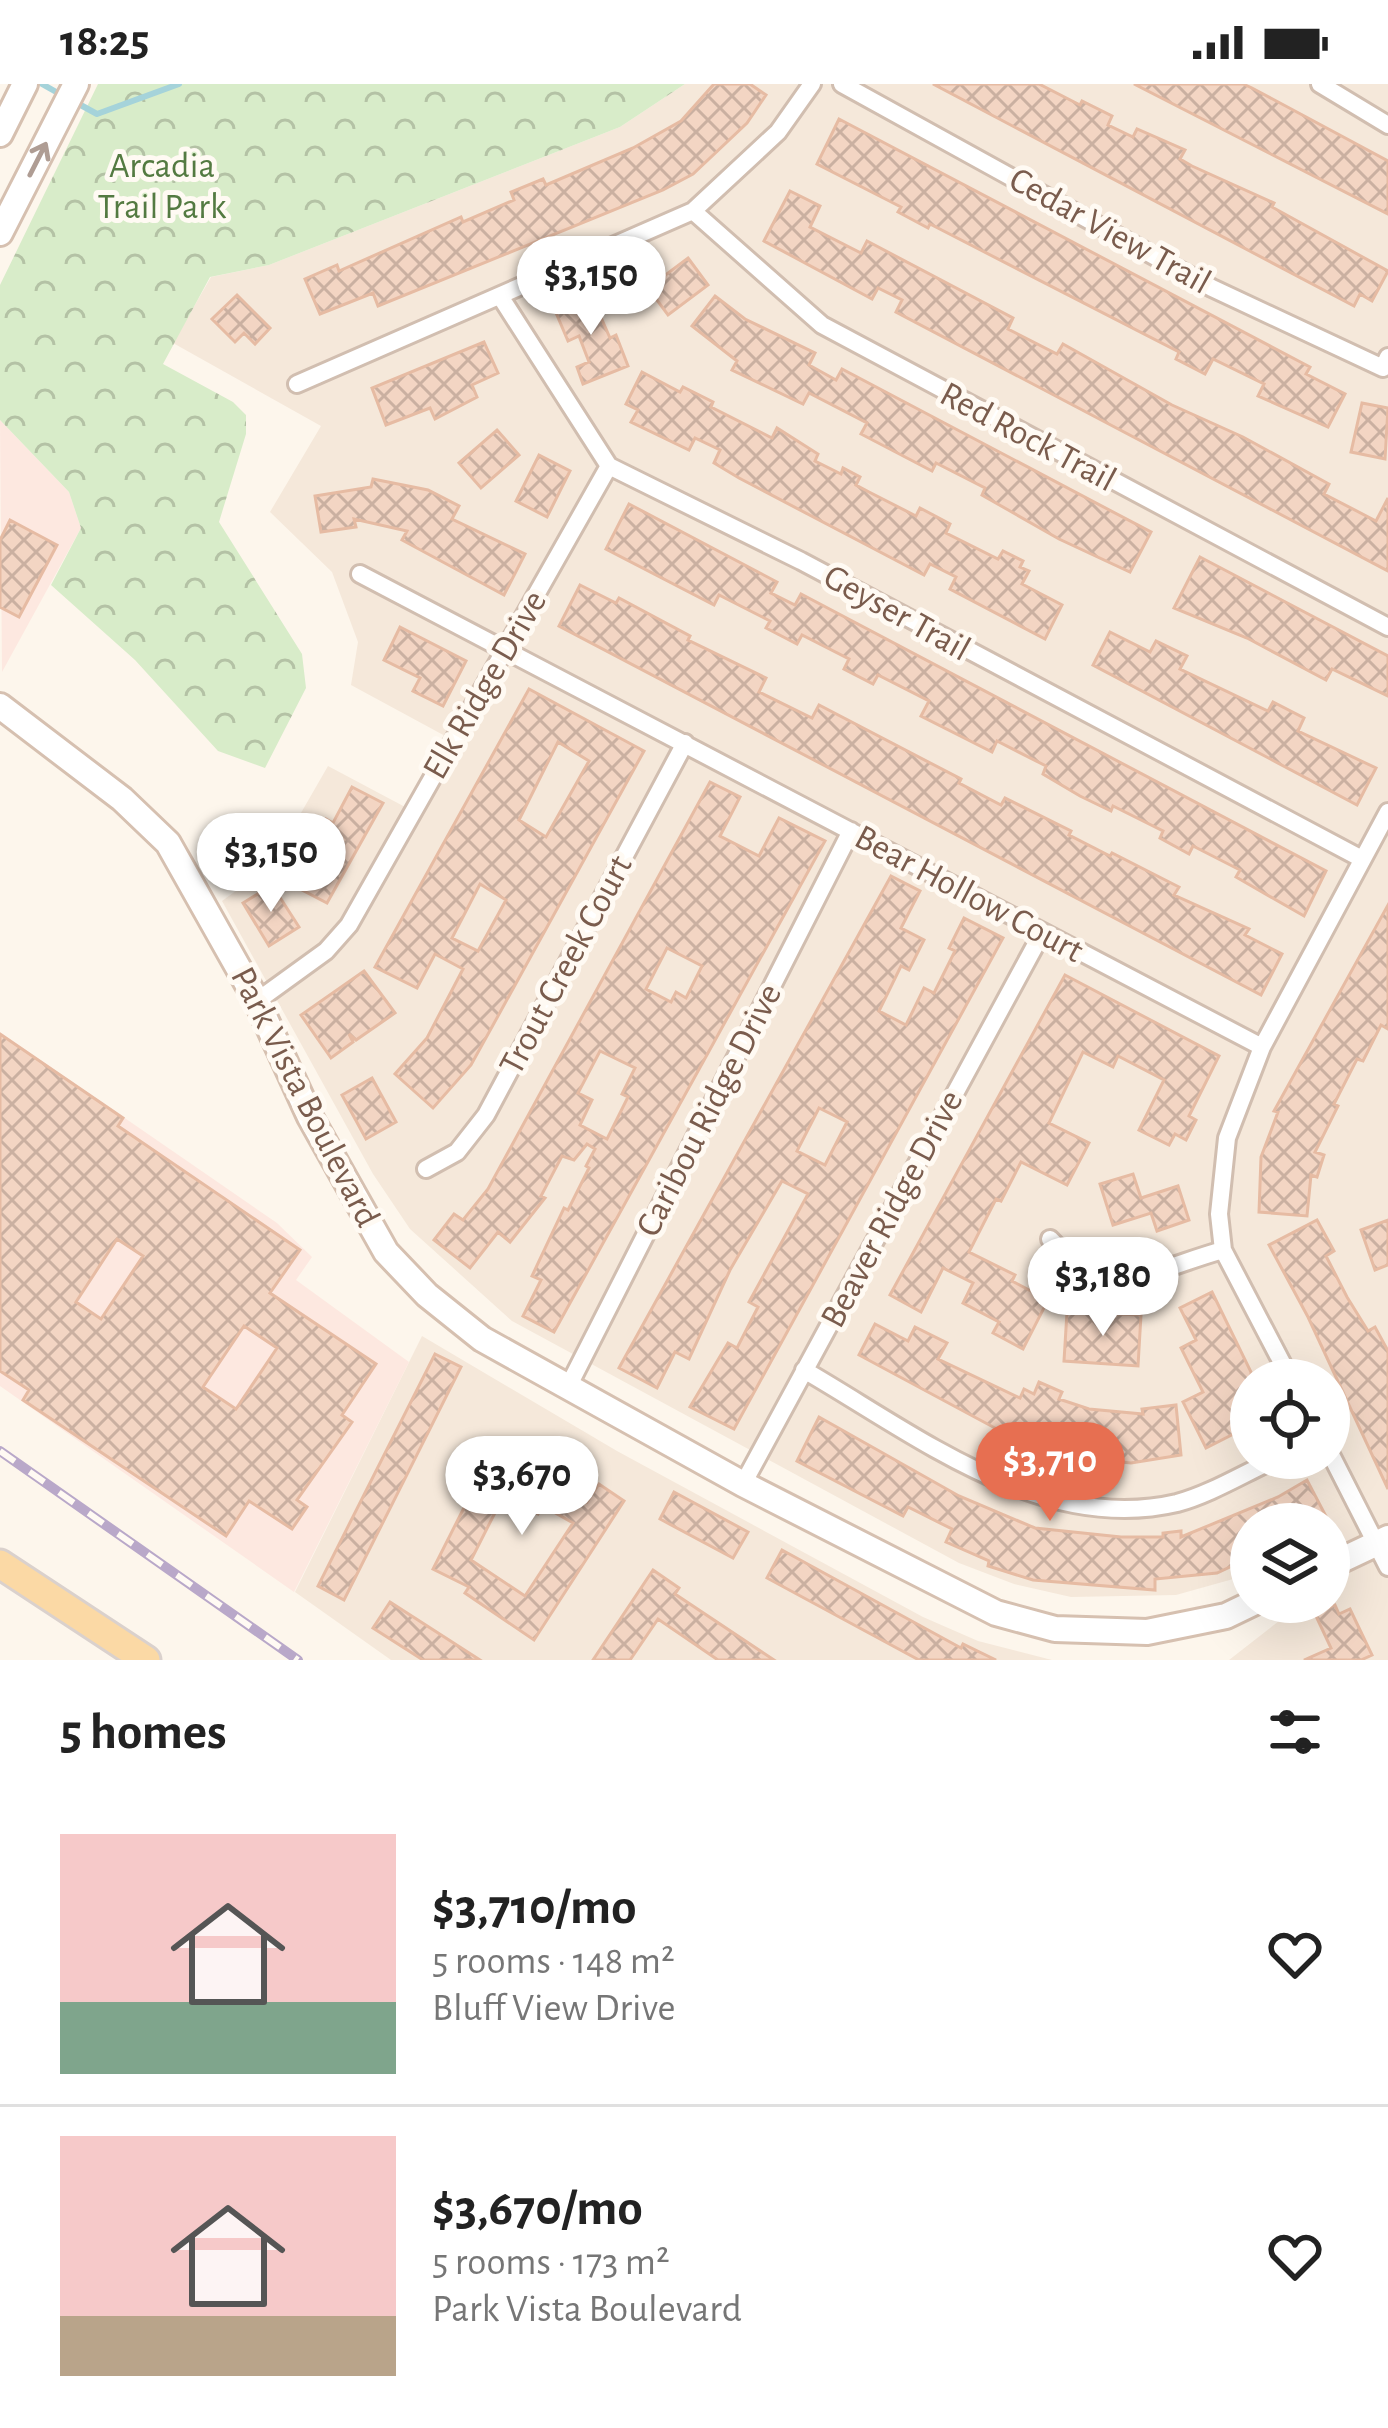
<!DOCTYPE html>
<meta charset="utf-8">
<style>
body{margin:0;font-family:"Alegreya Sans",sans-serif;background:#f6f6f6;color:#222;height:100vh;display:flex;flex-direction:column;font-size:45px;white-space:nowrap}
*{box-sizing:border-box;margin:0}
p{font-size:39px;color:#767676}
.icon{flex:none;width:66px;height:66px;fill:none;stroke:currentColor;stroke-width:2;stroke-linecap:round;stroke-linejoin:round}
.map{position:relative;height:1576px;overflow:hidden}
.details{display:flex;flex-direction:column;background:#fff;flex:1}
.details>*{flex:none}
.controls{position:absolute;left:1230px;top:1275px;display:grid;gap:24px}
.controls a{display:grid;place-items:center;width:120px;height:120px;border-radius:50%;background:#fff;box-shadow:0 12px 48px #0002;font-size:60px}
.price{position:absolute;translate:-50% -102px;padding:0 27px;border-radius:42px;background:#fff;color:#222;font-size:39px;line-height:78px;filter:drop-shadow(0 3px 6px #0008)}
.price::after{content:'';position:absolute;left:50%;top:72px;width:36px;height:27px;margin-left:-18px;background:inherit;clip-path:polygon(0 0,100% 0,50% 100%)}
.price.current{background:#e76f51;color:#fff}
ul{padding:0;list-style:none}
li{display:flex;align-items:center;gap:36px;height:300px;padding:0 60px}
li+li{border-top:3px solid #e0e0e0}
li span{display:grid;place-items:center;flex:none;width:336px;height:240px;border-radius:0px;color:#555}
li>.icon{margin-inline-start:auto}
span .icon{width:144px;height:144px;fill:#fffc;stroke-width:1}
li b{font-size:51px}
h2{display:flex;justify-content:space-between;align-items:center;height:144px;padding:0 60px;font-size:51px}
.status{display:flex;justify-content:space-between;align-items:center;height:84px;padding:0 60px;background:#fff;direction:ltr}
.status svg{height:33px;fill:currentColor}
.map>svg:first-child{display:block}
</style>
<div class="status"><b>18:25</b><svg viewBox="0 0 49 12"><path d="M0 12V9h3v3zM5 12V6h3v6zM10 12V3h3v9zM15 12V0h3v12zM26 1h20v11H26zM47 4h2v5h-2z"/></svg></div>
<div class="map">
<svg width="1388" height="1576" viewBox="0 0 1388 1576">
<defs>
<pattern id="forest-crowns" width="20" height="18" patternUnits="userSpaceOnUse" patternTransform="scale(3)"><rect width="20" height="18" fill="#d8ecc9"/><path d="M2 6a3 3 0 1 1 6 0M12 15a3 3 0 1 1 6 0" fill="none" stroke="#b4c2a5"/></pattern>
<pattern id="building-cross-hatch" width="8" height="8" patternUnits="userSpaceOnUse" patternTransform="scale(3)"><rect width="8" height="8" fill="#f3d5c3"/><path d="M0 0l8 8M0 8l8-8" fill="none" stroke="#cab0a1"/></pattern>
</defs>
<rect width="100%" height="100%" fill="#fdf6ec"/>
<!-- residential -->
<path fill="#f5e8da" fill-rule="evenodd" d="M 685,0 L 1388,0 L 1388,1576 L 1229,1576 L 1284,1533 L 1273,1518 L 1329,1518 L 1329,1440 L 1251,1440 L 1251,1490 L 1176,1511 L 1071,1513 L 1014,1500 L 959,1479 L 512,1237 L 410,1145 L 373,1090 L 222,817 L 271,781 L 328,682 L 407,724 L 447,653 L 351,601 L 358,558 L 332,488 L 270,428 L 321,342 L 173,259 L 211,193 L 269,181 L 620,43 ZM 1251,1296 L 1329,1296 L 1329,1374 L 1251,1374 Z
M 422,1252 L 617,1367 L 923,1533 L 978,1557 L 1052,1576 L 391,1576 L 295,1508 Z"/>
<!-- commercial -->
<path fill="#fde8e0" d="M 0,336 L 69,408 L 81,444 L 2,588 Z
M 0,948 L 277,1139 L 312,1173 L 296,1196 L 409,1278 L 294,1508 L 0,1302 Z"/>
<!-- forest -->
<path fill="url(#forest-crowns)" d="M 98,0 L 685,0 L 620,43 L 269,181 L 210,193 L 163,280 L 233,318 L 246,331 L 246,350 L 219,438 L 302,570 L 306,604 L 265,684 L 218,667 L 135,576 L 51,501 L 81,444 L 69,408 L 0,336 L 0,201 Z"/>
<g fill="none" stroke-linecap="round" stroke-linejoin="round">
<!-- stream -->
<path stroke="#a5d3da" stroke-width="6" d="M 42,0 L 65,13
M 77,19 L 97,30 L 179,0"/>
</g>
<!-- building -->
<path fill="url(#building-cross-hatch)" stroke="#e6bba3" stroke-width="3" fill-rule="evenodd" d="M 714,0 L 750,0 L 766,11 L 747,39 L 693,90 L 663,106 L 378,222 L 373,209 L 320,230 L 305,195 L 337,181 L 339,187 L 461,133 L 463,138 L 514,116 L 511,108 L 543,95 L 546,101 L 633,64 L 681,37 Z
M 933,0 L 1039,0 L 1080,21 L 1082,17 L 1112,32 L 1108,41 L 1133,53 L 1137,45 L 1185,66 L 1180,75 L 1192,82 L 1274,119 L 1272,123 L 1388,187 L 1372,217 L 1360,210 L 1354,222 Z
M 1134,0 L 1243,0 L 1252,4 L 1388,77 L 1388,130 Z
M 839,35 L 1310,283 L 1306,290 L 1345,310 L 1328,343 L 1258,312 L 1264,300 L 1213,275 L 1205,290 L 1176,275 L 1179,268 L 930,140 L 928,144 L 898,128 L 901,123 L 817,80 Z
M 790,107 L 820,122 L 810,143 L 861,169 L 867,157 L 1013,234 L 1008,245 L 1057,270 L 1063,260 L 1172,321 L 1243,353 L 1329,400 L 1324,410 L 1376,437 L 1388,414 L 1388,487 L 896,228 L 902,216 L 878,204 L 872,215 L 764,157 Z
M 688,174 L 708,201 L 668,231 L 648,204 Z
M 590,208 L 610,254 L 616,251 L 628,282 L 583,300 L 577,283 L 589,278 L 579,252 L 568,257 L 554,224 Z
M 237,211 L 270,244 L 255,260 L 244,249 L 235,258 L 212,235 Z
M 715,212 L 745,235 L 815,269 L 809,281 L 836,296 L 842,285 L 1151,448 L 1130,488 L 1059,455 L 982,411 L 985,404 L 936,379 L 932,387 L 861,350 L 867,339 L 809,309 L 803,320 L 732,286 L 737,277 L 692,242 Z
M 484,258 L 498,289 L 472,301 L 477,313 L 435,335 L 430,324 L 386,341 L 372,304 Z
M 642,288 L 680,308 L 683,303 L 713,318 L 711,323 L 772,354 L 777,344 L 818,370 L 815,377 L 841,390 L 843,384 L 860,393 L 856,401 L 869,408 L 916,432 L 920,424 L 950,440 L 946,449 L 998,475 L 1003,467 L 1023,477 L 1020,483 L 1029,487 L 1022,500 L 1062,521 L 1045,555 L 950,505 L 956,493 L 930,480 L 924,491 L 739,394 L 714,379 L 720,366 L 695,354 L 689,366 L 631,338 L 638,326 L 626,320 Z
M 1362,319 L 1388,324 L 1385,375 L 1351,368 Z
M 497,346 L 519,371 L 481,404 L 459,379 Z
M 539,371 L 570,387 L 547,433 L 516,417 Z
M 373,395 L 428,406 L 459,422 L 452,435 L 525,470 L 504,511 L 402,456 L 407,447 L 354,435 L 356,443 L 321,448 L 315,412 L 371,403 Z
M 629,420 L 777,498 L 771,509 L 795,521 L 801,510 L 1326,787 L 1304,832 L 1236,793 L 1240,786 L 1193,762 L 1189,770 L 1160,754 L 1163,747 L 1113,722 L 1111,727 L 1080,712 L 1043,690 L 1046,682 L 997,657 L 992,668 L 921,632 L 929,617 L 878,591 L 873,600 L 844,585 L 849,575 L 802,551 L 797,560 L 766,544 L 770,537 L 719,511 L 714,521 L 606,465 Z
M 10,436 L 57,461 L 19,533 L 0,523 L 0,456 Z
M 1200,473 L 1388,572 L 1388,612 L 1332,585 L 1326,596 L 1247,554 L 1174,524 Z
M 580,501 L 616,519 L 619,514 L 690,552 L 688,556 L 766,594 L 759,608 L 812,634 L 819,621 L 961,695 L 959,699 L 1001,721 L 1005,714 L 1071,747 L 1069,751 L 1110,772 L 1112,769 L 1179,803 L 1174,811 L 1249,845 L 1245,851 L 1282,870 L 1261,911 L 559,542 Z
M 400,543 L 466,577 L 443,622 L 413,607 L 420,594 L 384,576 Z
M 1110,548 L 1150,568 L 1156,557 L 1187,572 L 1180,585 L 1268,627 L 1273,618 L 1304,634 L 1298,647 L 1376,684 L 1357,721 L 1093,581 Z
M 529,605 L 644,667 L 471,981 L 433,1024 L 395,990 L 427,954 L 463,885 L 435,870 L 417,904 L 375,883 ZM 558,658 L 589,677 L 546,753 L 519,736 ZM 480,800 L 506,816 L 478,867 L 452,854 Z
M 710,698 L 740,713 L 720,752 L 759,772 L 779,734 L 825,757 L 554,1248 L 523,1232 L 541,1196 L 532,1192 L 564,1124 L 568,1126 L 589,1084 L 586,1082 L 595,1065 L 587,1060 L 574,1076 L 562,1072 L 541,1112 L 545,1114 L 510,1158 L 498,1148 L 470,1184 L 434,1156 L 454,1130 L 463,1136 L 488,1105 ZM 667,864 L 702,882 L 686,914 L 676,908 L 671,918 L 646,905 ZM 600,967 L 635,984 L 622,1010 L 628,1013 L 607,1055 L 580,1041 L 592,1016 L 578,1009 Z
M 352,703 L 383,719 L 327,819 L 285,797 L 300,768 L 307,771 L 326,735 L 333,739 Z
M 891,792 L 920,807 L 901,844 L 924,856 L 909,886 L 901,882 L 879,927 L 906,941 L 924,904 L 934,909 L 955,867 L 949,864 L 964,834 L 1003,854 L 734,1345 L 690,1323 L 728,1259 L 737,1264 L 758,1223 L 749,1218 L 808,1110 L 782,1097 L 730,1186 L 689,1275 L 675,1268 L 657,1304 L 619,1284 ZM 819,1024 L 847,1038 L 825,1081 L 797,1067 Z
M 272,801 L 299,843 L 269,862 L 243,819 Z
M 1388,821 L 1388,945 L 1381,941 L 1363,977 L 1357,975 L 1334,1020 L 1338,1022 L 1315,1068 L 1324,1071 L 1317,1093 L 1311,1091 L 1307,1132 L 1259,1128 L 1261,1073 L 1278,1028 L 1274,1027 Z
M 364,887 L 395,929 L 356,956 L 349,950 L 353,958 L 331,974 L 301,931 Z
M 1065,891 L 1219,972 L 1189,1032 L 1196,1036 L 1186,1056 L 1175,1050 L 1169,1061 L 1139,1046 L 1164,996 L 1118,972 L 1113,983 L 1083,968 L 1049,1039 L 1089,1059 L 1067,1101 L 1021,1078 L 1001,1117 L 996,1115 L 969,1168 L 1015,1191 L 1012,1197 L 1048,1216 L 1023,1265 L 993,1249 L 999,1238 L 963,1219 L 973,1199 L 943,1184 L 921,1228 L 890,1211 Z
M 0,950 L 123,1034 L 118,1042 L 300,1166 L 270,1209 L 376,1280 L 342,1331 L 352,1338 L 297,1416 L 307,1423 L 292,1445 L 249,1417 L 226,1452 L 23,1316 L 29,1306 L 0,1287 ZM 117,1155 L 143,1172 L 101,1235 L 76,1218 ZM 244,1242 L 277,1264 L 236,1325 L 203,1303 Z
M 372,994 L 396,1038 L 366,1055 L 342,1011 Z
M 1133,1090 L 1141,1114 L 1178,1102 L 1189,1136 L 1157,1147 L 1151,1129 L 1113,1141 L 1100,1100 Z
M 1317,1136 L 1334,1167 L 1326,1172 L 1347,1213 L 1368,1247 L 1375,1243 L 1388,1267 L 1388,1405 L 1308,1233 L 1269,1161 Z
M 1388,1136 L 1388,1181 L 1375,1186 L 1361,1146 Z
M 1212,1208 L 1251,1288 L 1251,1341 L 1206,1364 L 1183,1318 L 1203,1308 L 1181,1264 L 1196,1256 L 1180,1224 Z
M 1067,1228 L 1141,1231 L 1138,1282 L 1064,1277 Z
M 875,1240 L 908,1257 L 915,1243 L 947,1259 L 938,1275 L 1020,1314 L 1024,1305 L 1034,1310 L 1039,1298 L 1062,1308 L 1059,1315 L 1089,1325 L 1143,1330 L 1142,1325 L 1176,1321 L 1181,1371 L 1131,1379 L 1080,1374 L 1079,1377 L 1036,1366 L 859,1271 Z
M 435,1270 L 461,1283 L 344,1516 L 318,1502 Z
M 819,1333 L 959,1412 L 1035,1444 L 1121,1453 L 1163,1453 L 1163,1449 L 1181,1447 L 1181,1453 L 1278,1413 L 1307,1396 L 1330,1440 L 1251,1440 L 1251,1473 L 1217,1489 L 1155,1495 L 1155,1506 L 1033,1496 L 988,1482 L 989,1477 L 946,1458 L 952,1445 L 908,1423 L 903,1432 L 797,1377 Z
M 479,1360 L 504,1367 L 507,1363 L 543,1383 L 538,1391 L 587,1418 L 599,1400 L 624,1417 L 534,1556 L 465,1509 L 469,1503 L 433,1485 L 478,1396 L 464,1389 ZM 504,1411 L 538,1430 L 543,1422 L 573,1439 L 525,1512 L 471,1476 Z
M 674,1408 L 748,1448 L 733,1474 L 660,1435 Z
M 782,1466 L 961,1564 L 963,1560 L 996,1576 L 919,1576 L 767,1494 Z
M 653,1486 L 679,1504 L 675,1510 L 774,1576 L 718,1576 L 658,1535 L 630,1576 L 593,1576 Z
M 390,1518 L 480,1576 L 423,1576 L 373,1544 Z
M 1335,1521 L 1339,1530 L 1350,1525 L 1372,1571 L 1361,1576 L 1304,1576 L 1331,1564 L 1315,1530 Z"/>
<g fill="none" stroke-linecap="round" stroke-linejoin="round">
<defs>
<path id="street" d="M 842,0 L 1212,204 L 1383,284 L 1388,273
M 1320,0 L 1388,41
M 693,127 L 822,241 L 1388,543
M 500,212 L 609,382 L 801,477 L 1362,775
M 297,300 L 693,127 L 778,48 L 812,0
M 360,490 L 1262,963
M 257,917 L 326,867 L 349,841 L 609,382
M 426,1085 L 457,1068 L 486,1031 L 685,659
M 1050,1155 C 1109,1220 1151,1186 1223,1166
M 804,1286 C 915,1350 1041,1451 1177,1419 C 1211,1410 1246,1388 1278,1374
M 1291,1296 L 1223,1166 L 1219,1130 L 1227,1054 L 1262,963 L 1388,728
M 567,1305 L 851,747
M 1329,1367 L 1388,1483
M 743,1400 L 1042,849"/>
<path id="secondary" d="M 0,50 L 25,0
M 0,149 L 76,0
M 0,622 L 122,715 L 168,759 L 257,917 L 310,1033 L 386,1168 L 427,1211 L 482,1255 L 743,1400 L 996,1529 L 1055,1545 L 1147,1548 L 1226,1532 L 1255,1518
M 1329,1482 L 1388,1454"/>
<path id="primary" d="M 0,1480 L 146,1576"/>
</defs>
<!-- street casing -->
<use href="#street" stroke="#d1beb0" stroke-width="22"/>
<!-- secondary casing -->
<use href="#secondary" stroke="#d6c0b0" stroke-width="30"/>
<!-- primary casing -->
<use href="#primary" stroke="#dad1cd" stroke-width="33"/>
<!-- street -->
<use href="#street" stroke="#fff" stroke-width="16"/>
<!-- secondary -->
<use href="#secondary" stroke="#fff" stroke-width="24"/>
<!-- primary -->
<use href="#primary" stroke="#fbd9a5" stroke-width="27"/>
<defs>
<path id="rail" d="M 0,1367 L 298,1576"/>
</defs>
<!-- rail casing -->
<use href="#rail" stroke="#b9a8c9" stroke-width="10"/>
<!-- rail -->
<use href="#rail" stroke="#fffaf3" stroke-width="6" stroke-dasharray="18" stroke-linecap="butt"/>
</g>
<!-- one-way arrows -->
<defs><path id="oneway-shaft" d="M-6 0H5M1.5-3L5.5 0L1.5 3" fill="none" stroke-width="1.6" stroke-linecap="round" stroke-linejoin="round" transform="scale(3)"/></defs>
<use stroke="#af9d94" href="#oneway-shaft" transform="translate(38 75) rotate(-63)"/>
<g text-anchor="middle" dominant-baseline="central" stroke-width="10" stroke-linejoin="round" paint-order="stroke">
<!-- park labels -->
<g font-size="36" fill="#537a41" stroke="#fffaf3">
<text x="162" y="82">Arcadia<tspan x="162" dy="41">Trail Park</tspan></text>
</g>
<!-- street labels -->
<g font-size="36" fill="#7a5c4d" stroke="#fffaf3">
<text transform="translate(1110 147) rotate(29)">Cedar View Trail</text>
<text transform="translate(1028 353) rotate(28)">Red Rock Trail</text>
<text transform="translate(897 529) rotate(29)">Geyser Trail</text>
<text transform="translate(485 601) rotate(-60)">Elk Ridge Drive</text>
<text transform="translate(969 810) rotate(28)">Bear Hollow Court</text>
<text transform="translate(566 881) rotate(-62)">Trout Creek Court</text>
<text transform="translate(305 1013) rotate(63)">Park Vista Boulevard</text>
<text transform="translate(709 1026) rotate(-63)">Caribou Ridge Drive</text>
<text transform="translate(892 1125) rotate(-62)">Beaver Ridge Drive</text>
</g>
</g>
</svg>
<div class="controls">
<a><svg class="icon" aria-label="locate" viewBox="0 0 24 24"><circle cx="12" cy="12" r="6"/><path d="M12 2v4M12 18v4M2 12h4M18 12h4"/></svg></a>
<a><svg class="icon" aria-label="layers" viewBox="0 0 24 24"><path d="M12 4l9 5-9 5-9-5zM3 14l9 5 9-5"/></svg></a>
</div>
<b class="price" style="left:591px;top:254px">$3,150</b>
<b class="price" style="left:271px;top:831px">$3,150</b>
<b class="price" style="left:1103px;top:1255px">$3,180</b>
<b class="price current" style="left:1050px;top:1440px">$3,710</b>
<b class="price" style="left:522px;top:1454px">$3,670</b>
</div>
<section class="details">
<h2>5 homes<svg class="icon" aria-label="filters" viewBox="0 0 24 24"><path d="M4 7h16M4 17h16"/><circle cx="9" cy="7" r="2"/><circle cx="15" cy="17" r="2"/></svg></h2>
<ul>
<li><span style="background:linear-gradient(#f6c9c9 70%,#7fa58c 0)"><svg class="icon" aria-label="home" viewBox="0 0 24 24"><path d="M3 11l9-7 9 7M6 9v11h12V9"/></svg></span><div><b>$3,710/mo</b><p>5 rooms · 148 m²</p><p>Bluff View Drive</p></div><svg class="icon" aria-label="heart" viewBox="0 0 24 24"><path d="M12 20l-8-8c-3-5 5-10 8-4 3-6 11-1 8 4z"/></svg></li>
<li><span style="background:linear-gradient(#f6c9c9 75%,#b9a48a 0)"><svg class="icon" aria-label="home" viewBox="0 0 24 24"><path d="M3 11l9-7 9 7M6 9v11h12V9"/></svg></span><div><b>$3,670/mo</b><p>5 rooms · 173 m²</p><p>Park Vista Boulevard</p></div><svg class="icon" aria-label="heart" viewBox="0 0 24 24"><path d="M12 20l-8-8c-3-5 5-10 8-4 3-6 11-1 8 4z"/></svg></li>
</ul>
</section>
